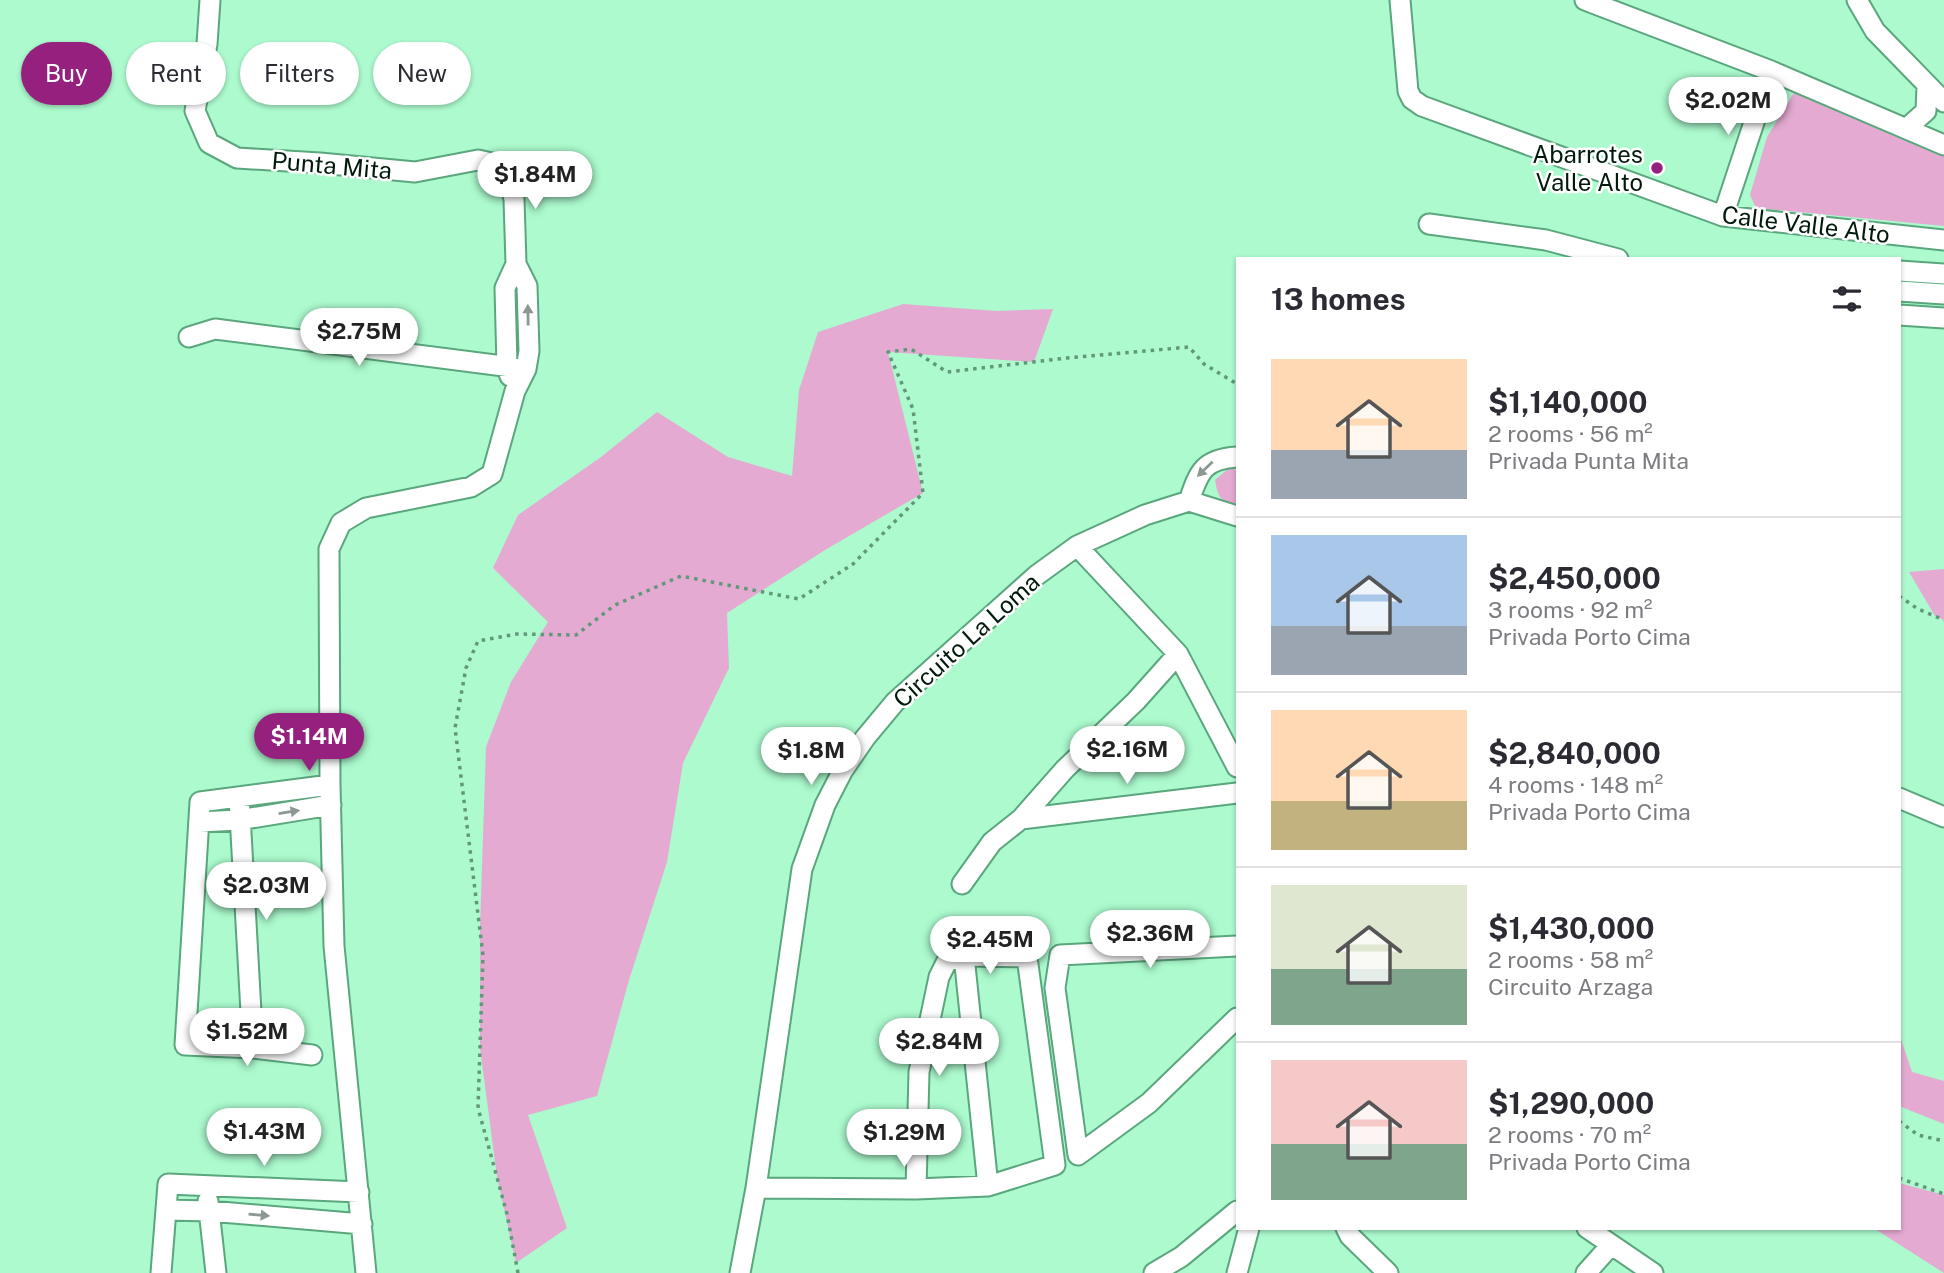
<!DOCTYPE html>
<meta charset="utf-8">
<style>
body{margin:0;font-family:"Public Sans",sans-serif;background:#f2f2f3;color:#2b2b33;height:100vh;display:flex;flex-direction:column;font-size:26px;white-space:nowrap}
*{box-sizing:border-box;margin:0}
p{font-size:23px;color:#7c7c81}
.icon{flex:none;width:38px;height:38px;fill:none;stroke:currentColor;stroke-width:2;stroke-linecap:round;stroke-linejoin:round}
.map{position:relative;flex:1;overflow:hidden}
.details{position:absolute;left:1236px;top:257px;width:665px;height:973px;display:flex;flex-direction:column;background:#fff;border-radius:0px;box-shadow:0 2px 5px #0004}
.details>*{flex:none}
.banner{position:absolute;left:21px;top:42px;width:665px;height:63px;display:flex;gap:14px}
.price{position:absolute;translate:-50% -60px;padding:0 16px;border-radius:24px;background:#fff;color:#222;font-size:23px;line-height:46px;filter:drop-shadow(0 2px 4px #0008)}
.price::after{content:'';position:absolute;left:50%;top:42px;width:21px;height:16px;margin-left:-10px;background:inherit;clip-path:polygon(0 0,100% 0,50% 100%)}
.price.on{background:#96207d;color:#fff}
ul{padding:0;list-style:none}
li{display:flex;align-items:center;gap:21px;height:175px;padding:0 35px}
li+li{border-top:2px solid #e1e1e2}
li span{display:grid;place-items:center;flex:none;width:196px;height:140px;border-radius:0px;color:#555}
li>.icon{margin-inline-start:auto}
span .icon{width:84px;height:84px;fill:#fffc;stroke-width:1}
li b{font-size:30px}
h2{display:flex;justify-content:space-between;align-items:center;height:84px;padding:0 35px;font-size:30px}
.tag{padding:0 24px;border-radius:32px;background:#fff;box-shadow:0 2px 5px #0004;font-size:24px;line-height:63px}
.tag.on{background:#96207d;color:#fff}
.map>svg:first-child{display:block}
</style>
<div class="map">
<svg width="1944" height="1273" viewBox="0 0 1944 1273">
<rect width="100%" height="100%" fill="#acface"/>
<!-- green -->
<path fill="#e4aad2" d="M 1795,91 L 1944,152 L 1944,226 L 1756,208 L 1750,195 L 1767,137 Z
M 903,304 L 997,311 L 1053,309 L 1034,362 L 888,352 L 923,493 L 825,550 L 727,613 L 729,668 L 683,763 L 667,862 L 629,980 L 597,1096 L 528,1115 L 567,1228 L 516,1263 L 497,1177 L 480,1048 L 480,927 L 486,747 L 511,682 L 548,622 L 493,568 L 518,515 L 601,457 L 657,412 L 728,457 L 792,476 L 799,390 L 818,332 Z
M 1229,468 L 1237,470 L 1237,507 C 1220,500 1218,498 1215,480 Z
M 1944,569 L 1944,620 L 1935,616 L 1909,572 Z
M 1899,1033 L 1912,1072 L 1944,1081 L 1944,1124 L 1899,1106 Z
M 1899,1183 L 1944,1195 L 1944,1273 L 1875,1229 L 1899,1228 Z"/>
<g fill="none" stroke-linecap="round" stroke-linejoin="round">
<defs>
<path id="minor" d="M 210,0 L 207,44 L 195,111 L 209,143 L 237,158 L 320,163 L 415,172 L 478,160 L 505,166 L 514,199 L 516,264 L 527,286 L 529,351 L 526,369 L 515,391 L 492,474 L 471,487 L 366,508 L 341,523 L 329,549 L 330,785 L 334,946 L 366,1273
M 1400,0 L 1408,91 L 1412,99 L 1422,106 L 1723,216 L 1944,240
M 1585,0 L 1771,71 L 1944,145
M 1857,0 L 1875,31 L 1944,102
M 1907,128 L 1926,111 L 1927,86
M 1723,216 L 1771,71
M 1429,224 L 1546,240 L 1618,259
M 1899,271 L 1944,274
M 1899,291 L 1944,294
M 1899,315 L 1944,318
M 189,337 L 215,329 L 526,369
M 510,376 L 507,367 L 505,288 L 516,264
M 1189,501 C 1199,471 1204,459 1237,457
M 1077,546 L 1178,654 L 1237,767
M 239,797 L 253,1048
M 1899,798 L 1944,817
M 1021,819 L 1237,793
M 199,822 L 239,820 L 331,805
M 962,884 L 992,842 L 1021,819 L 1065,769 L 1136,701 L 1178,654
M 1237,946 L 1060,955 L 1055,988 L 1078,1155 L 1149,1103 L 1237,1018
M 964,956 L 988,1186
M 312,1055 L 253,1048 L 185,1045 L 200,802 L 330,785
M 756,1188 L 916,1189 L 988,1186 L 1055,1165 L 1027,957 L 964,956 L 947,961 L 939,977 L 919,1072 L 916,1189
M 208,1201 L 216,1273
M 166,1210 L 209,1211 L 362,1224
M 1346,1228 L 1350,1236 L 1388,1273
M 1587,1228 L 1653,1273
M 161,1273 L 168,1184 L 359,1192
M 740,1273 L 756,1188 L 802,869 L 825,805 L 843,770 L 865,738 L 895,702 L 1037,575 L 1077,546 L 1145,515 L 1189,501 L 1237,516
M 1154,1273 L 1181,1257 L 1237,1211
M 1237,1273 L 1249,1228
M 1586,1273 L 1611,1245"/>
</defs>
<!-- minor casing -->
<use href="#minor" stroke="#5aa67d" stroke-width="23"/>
<!-- path -->
<path stroke="#619879" stroke-width="3.5" stroke-dasharray="3.5 5" stroke-linecap="butt" d="M 1899,596 L 1918,609 L 1944,620
M 1899,1121 L 1918,1135 L 1944,1141
M 1899,1178 L 1944,1194
M 518,1273 L 507,1214 L 478,1108 L 483,955 L 455,728 L 466,668 L 478,641 L 517,634 L 576,635 L 615,605 L 681,576 L 799,599 L 853,564 L 923,493 L 913,409 L 888,352 L 911,349 L 947,372 L 1067,358 L 1189,347 L 1204,364 L 1237,384"/>
<!-- minor -->
<use href="#minor" stroke="#fff" stroke-width="19"/>
</g>
<!-- one-way arrows -->
<defs><path id="oneway-solid" d="M-6-.8H1V-3.2L6.5 0L1 3.2V.8H-6Z" transform="scale(1.75)"/></defs>
<g fill="#8c9891">
<use href="#oneway-solid" transform="translate(528 315) rotate(-91)"/>
<use href="#oneway-solid" transform="translate(1205 469) rotate(136)"/>
<use href="#oneway-solid" transform="translate(289 812) rotate(-9)"/>
<use href="#oneway-solid" transform="translate(259 1215) rotate(5)"/>
</g>
<!-- markers -->
<circle fill="#96207d" stroke="#fff" stroke-width="2.5" cx="1657" cy="168" r="7"/>
<g text-anchor="middle" dominant-baseline="central" stroke-width="5" stroke-linejoin="round" paint-order="stroke">
<!-- poi labels -->
<g font-size="24" fill="#001a0b" stroke="#fff" text-anchor="end">
<text x="1643" y="154">Abarrotes<tspan x="1643" dy="28">Valle Alto</tspan></text>
</g>
<!-- street labels -->
<g font-size="24" fill="#001a0b" stroke="#fff">
<text transform="translate(332 165) rotate(5)">Punta Mita</text>
<text transform="translate(1806 224) rotate(7)">Calle Valle Alto</text>
<text transform="translate(966 640) rotate(-42)">Circuito La Loma</text>
</g>
</g>
</svg>
<b class="price" style="left:1728px;top:137px">$2.02M</b>
<b class="price" style="left:535px;top:211px">$1.84M</b>
<b class="price" style="left:359px;top:368px">$2.75M</b>
<b class="price on" style="left:309px;top:773px">$1.14M</b>
<b class="price" style="left:1127px;top:786px">$2.16M</b>
<b class="price" style="left:811px;top:787px">$1.8M</b>
<b class="price" style="left:266px;top:922px">$2.03M</b>
<b class="price" style="left:1150px;top:970px">$2.36M</b>
<b class="price" style="left:990px;top:976px">$2.45M</b>
<b class="price" style="left:247px;top:1068px">$1.52M</b>
<b class="price" style="left:939px;top:1078px">$2.84M</b>
<b class="price" style="left:264px;top:1168px">$1.43M</b>
<b class="price" style="left:904px;top:1169px">$1.29M</b>
<div class="banner">
<a class="tag on">Buy</a>
<a class="tag">Rent</a>
<a class="tag">Filters</a>
<a class="tag">New</a>
</div>
<section class="details">
<h2>13 homes<svg class="icon" aria-label="filters" viewBox="0 0 24 24"><path d="M4 7h16M4 17h16"/><circle cx="9" cy="7" r="2"/><circle cx="15" cy="17" r="2"/></svg></h2>
<ul>
<li><span style="background:linear-gradient(#ffd9b3 65%,#9aa5b1 0)"><svg class="icon" aria-label="home" viewBox="0 0 24 24"><path d="M3 11l9-7 9 7M6 9v11h12V9"/></svg></span><div><b>$1,140,000</b><p>2 rooms · 56 m²</p><p>Privada Punta Mita</p></div></li>
<li><span style="background:linear-gradient(#a9c7e8 65%,#9aa5b1 0)"><svg class="icon" aria-label="home" viewBox="0 0 24 24"><path d="M3 11l9-7 9 7M6 9v11h12V9"/></svg></span><div><b>$2,450,000</b><p>3 rooms · 92 m²</p><p>Privada Porto Cima</p></div></li>
<li><span style="background:linear-gradient(#ffd9b3 65%,#c2b280 0)"><svg class="icon" aria-label="home" viewBox="0 0 24 24"><path d="M3 11l9-7 9 7M6 9v11h12V9"/></svg></span><div><b>$2,840,000</b><p>4 rooms · 148 m²</p><p>Privada Porto Cima</p></div></li>
<li><span style="background:linear-gradient(#dfe7d0 60%,#7fa58c 0)"><svg class="icon" aria-label="home" viewBox="0 0 24 24"><path d="M3 11l9-7 9 7M6 9v11h12V9"/></svg></span><div><b>$1,430,000</b><p>2 rooms · 58 m²</p><p>Circuito Arzaga</p></div></li>
<li><span style="background:linear-gradient(#f6c9c9 60%,#7fa58c 0)"><svg class="icon" aria-label="home" viewBox="0 0 24 24"><path d="M3 11l9-7 9 7M6 9v11h12V9"/></svg></span><div><b>$1,290,000</b><p>2 rooms · 70 m²</p><p>Privada Porto Cima</p></div></li>
</ul>
</section>
</div>
